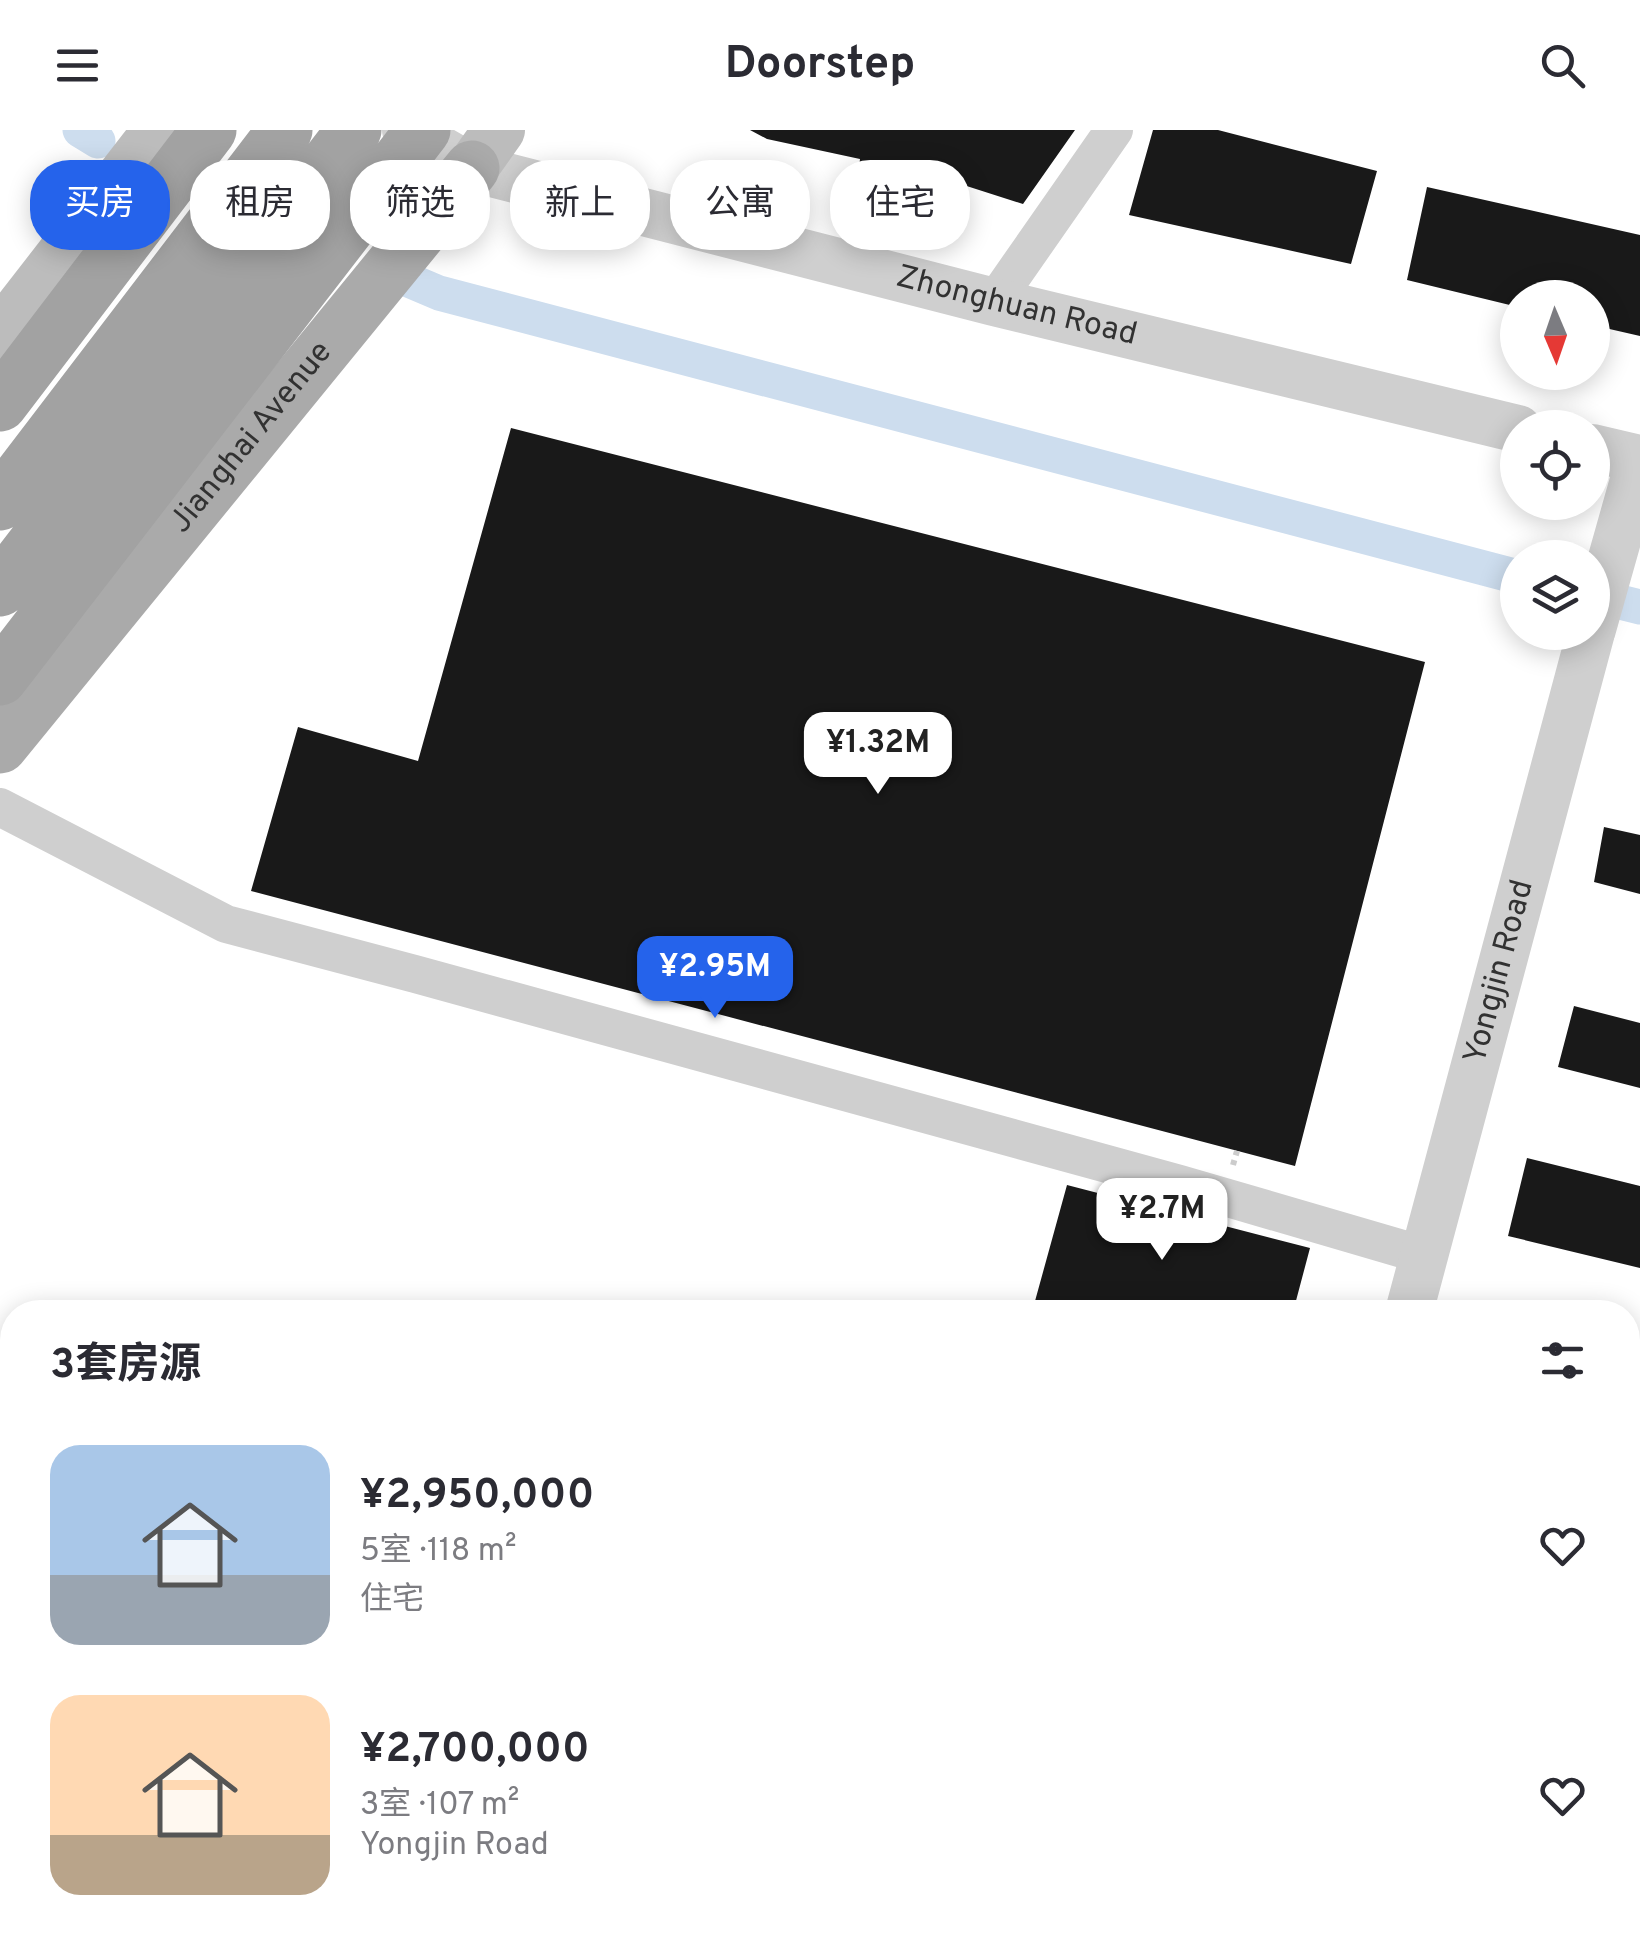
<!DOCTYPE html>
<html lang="zh">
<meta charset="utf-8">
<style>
body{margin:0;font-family:Overpass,"Noto Sans SC",sans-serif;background:#f7f7f7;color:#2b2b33;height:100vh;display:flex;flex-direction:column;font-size:38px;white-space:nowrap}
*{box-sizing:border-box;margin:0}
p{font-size:32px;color:#7c7c81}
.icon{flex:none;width:55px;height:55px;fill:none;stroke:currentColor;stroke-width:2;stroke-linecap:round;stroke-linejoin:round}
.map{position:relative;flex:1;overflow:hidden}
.drawer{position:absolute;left:0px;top:1170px;width:1640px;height:642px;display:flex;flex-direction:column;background:#fff;border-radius:40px 40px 0 0;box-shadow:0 5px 25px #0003}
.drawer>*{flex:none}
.guide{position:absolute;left:30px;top:30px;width:1000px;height:90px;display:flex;gap:20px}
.needle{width:65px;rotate:178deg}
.fabs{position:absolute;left:1500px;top:150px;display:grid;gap:20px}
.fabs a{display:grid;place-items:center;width:110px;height:110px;border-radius:50%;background:#fff;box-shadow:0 5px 25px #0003;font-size:50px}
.price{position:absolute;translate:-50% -85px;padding:0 22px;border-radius:20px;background:#fff;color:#222;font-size:32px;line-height:65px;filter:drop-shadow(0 2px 5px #0008)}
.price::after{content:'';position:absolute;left:50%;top:60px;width:30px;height:22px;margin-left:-15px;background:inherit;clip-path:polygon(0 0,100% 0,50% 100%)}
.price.active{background:#2563eb;color:#fff}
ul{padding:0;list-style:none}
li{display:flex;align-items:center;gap:30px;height:250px;padding:0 50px}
li span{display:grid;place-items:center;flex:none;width:280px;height:200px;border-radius:30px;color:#555}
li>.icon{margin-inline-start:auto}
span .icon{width:120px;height:120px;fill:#fffc;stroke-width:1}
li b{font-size:42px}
h2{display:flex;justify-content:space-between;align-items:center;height:120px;padding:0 50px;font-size:42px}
.pill{padding:0 35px;border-radius:40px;background:#fff;box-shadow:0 5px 25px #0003;font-size:35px;line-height:90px}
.pill.active{background:#2563eb;color:#fff}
header{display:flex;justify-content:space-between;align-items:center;height:130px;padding:0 50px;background:#fff;font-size:45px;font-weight:700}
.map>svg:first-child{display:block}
</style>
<header><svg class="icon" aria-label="menu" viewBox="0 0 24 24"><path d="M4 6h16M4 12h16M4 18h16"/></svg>Doorstep<svg class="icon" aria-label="search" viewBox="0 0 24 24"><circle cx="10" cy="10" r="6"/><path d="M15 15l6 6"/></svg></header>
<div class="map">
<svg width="1640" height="1811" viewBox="0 0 1640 1811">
<rect width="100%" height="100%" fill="#fff"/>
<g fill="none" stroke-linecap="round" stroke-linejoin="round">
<!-- canal -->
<path stroke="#cdddee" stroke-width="35" d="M 80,0 L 98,11
M 406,149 L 439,163 L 1518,447
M 1592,465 L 1640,477"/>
</g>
<!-- building -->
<path fill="#191919" d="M 750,0 L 1075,0 L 1023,74 L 951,51 L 944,77 L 857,54 L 860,29 L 767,9 Z
M 1153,0 L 1218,0 L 1377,41 L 1351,134 L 1129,85 Z
M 1427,57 L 1640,105 L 1640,206 L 1592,195 L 1592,168 L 1518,168 L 1518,177 L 1407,150 Z
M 511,298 L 1425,532 L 1295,1036 L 251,761 L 298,597 L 418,631 Z
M 1604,697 L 1640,705 L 1640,764 L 1594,752 Z
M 1574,876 L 1640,893 L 1640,958 L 1558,937 Z
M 1527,1028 L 1640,1056 L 1640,1138 L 1508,1106 Z
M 1067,1055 L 1310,1118 L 1293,1182 L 1032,1182 Z
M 1628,1229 L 1640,1232 L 1640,1318 L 1628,1315 Z
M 1628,1516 L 1637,1519 L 1629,1549 L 1628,1549 Z
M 1628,1782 L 1640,1785 L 1640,1811 L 1370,1811 L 1373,1800 L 1628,1800 Z"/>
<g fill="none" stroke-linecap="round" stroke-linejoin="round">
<!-- path -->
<path stroke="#ccc" stroke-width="6" stroke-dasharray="5 5" stroke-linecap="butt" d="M 1233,1035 L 1237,1021"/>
<!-- minor -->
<path stroke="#cfcfcf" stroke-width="38" d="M 994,172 L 1114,0
M 0,677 L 226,794 L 415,844 L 1180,1054 L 1423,1125"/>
<!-- tertiary -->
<g stroke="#cfcfcf" stroke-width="48">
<path id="s1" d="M 406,0 L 472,38 L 994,172 L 1518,299"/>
<path d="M 1592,318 L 1640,329"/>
<path d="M 1592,499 L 1640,329"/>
<path id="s2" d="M 1409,1182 L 1591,502"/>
<path d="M 213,1811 L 217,1800"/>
<path d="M 1260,1811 L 1262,1800"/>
</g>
<!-- secondary -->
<path stroke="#bcbcbc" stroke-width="52" d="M 472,38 L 499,0
M 0,205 L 159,0
M 0,1573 L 12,1576
M 0,1618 L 12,1621
M 726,1800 L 770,1811
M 857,1800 L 900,1811"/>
<!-- primary -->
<path stroke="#aaa" stroke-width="55" id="s3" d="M 0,616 L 472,38"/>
<!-- trunk -->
<path stroke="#a2a2a2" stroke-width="55" d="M 0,274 L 209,0
M 0,373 L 285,0
M 0,459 L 354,0
M 0,548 L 423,0"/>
</g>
<g text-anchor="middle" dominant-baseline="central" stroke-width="10" stroke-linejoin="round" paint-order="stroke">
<!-- street labels -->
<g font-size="32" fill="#323232" stroke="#fff">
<text stroke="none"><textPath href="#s1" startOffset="638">Zhonghuan Road</textPath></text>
<text stroke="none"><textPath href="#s3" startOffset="398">Jianghai Avenue</textPath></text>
<text stroke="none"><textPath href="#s2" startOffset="352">Yongjin Road</textPath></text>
</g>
</g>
</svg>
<div class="fabs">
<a><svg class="needle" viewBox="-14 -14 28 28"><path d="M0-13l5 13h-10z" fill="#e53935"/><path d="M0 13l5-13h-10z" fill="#7c7c81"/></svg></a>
<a><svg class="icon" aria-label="locate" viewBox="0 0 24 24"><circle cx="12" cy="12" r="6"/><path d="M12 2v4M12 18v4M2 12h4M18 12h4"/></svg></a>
<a><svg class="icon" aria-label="layers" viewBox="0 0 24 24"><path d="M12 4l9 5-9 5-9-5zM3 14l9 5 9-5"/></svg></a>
</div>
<b class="price" style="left:878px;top:667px">¥1.32M</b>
<b class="price active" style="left:715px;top:891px">¥2.95M</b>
<b class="price" style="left:1162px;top:1133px">¥2.7M</b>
<div class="guide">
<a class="pill active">买房</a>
<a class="pill">租房</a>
<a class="pill">筛选</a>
<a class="pill">新上</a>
<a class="pill">公寓</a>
<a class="pill">住宅</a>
</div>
<section class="drawer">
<h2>3套房源<svg class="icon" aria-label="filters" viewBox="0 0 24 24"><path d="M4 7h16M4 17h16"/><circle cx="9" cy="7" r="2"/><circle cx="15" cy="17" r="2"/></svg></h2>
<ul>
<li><span style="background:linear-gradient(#a9c7e8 65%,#9aa5b1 0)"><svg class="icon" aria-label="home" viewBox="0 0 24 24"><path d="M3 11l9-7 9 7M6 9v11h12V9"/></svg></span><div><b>¥2,950,000</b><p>5室 · 118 m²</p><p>住宅</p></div><svg class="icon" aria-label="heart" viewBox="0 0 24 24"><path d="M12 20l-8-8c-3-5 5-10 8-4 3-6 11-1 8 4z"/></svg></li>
<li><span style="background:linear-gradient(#ffd9b3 70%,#b9a48a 0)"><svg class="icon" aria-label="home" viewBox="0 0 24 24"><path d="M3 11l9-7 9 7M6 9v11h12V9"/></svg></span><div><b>¥2,700,000</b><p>3室 · 107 m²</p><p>Yongjin Road</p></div><svg class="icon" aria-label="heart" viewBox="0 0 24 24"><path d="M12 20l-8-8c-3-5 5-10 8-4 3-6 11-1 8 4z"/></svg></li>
</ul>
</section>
</div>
